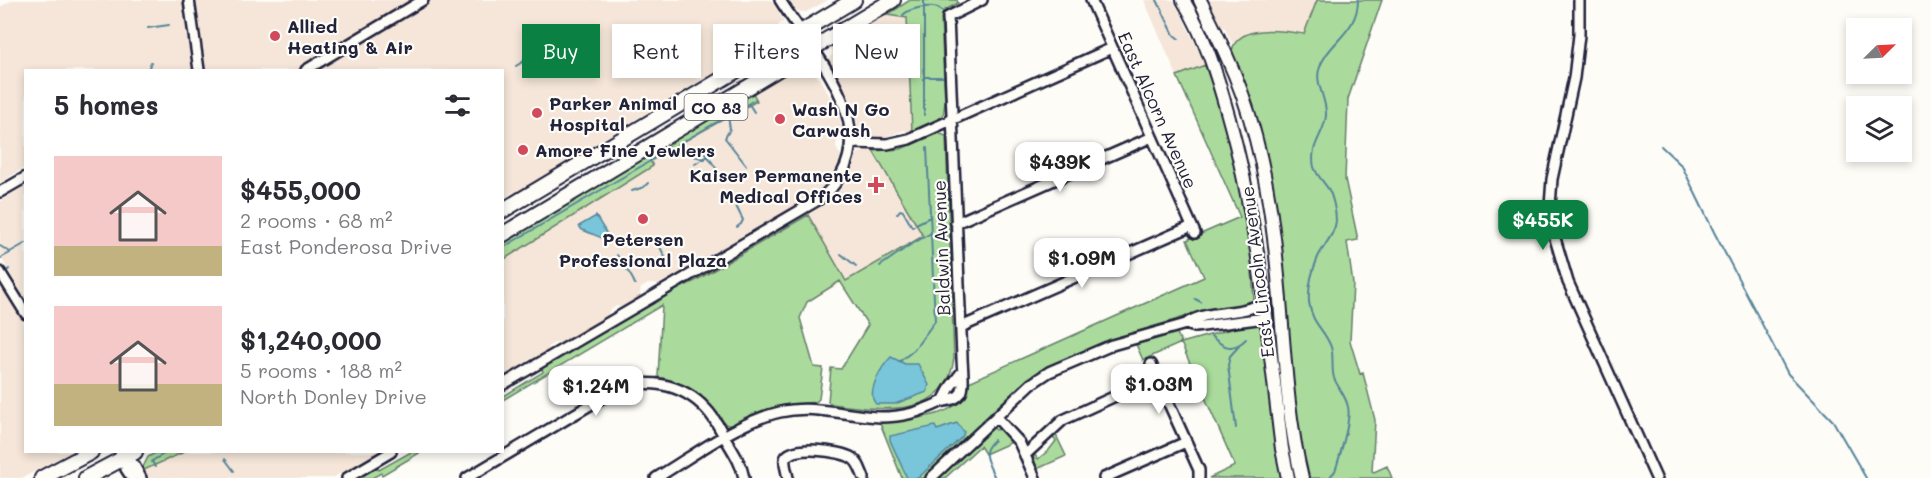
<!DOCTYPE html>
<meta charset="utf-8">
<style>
body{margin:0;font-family:Mali,sans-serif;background:#f7f7f7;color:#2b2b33;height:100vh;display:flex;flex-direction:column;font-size:22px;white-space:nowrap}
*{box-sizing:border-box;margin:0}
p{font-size:20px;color:#7c7c81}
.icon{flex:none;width:33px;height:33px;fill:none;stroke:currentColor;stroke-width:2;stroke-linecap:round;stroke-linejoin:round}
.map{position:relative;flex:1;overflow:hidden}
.side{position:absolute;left:24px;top:69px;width:480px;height:384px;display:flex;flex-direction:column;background:#fff;border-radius:0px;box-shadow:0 3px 9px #0003}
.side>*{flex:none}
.hud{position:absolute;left:522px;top:24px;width:570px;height:54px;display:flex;gap:12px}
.needle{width:39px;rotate:66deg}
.tools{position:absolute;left:1846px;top:18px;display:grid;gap:12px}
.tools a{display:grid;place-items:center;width:66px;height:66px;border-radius:0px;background:#fff;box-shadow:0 3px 9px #0003;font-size:30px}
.price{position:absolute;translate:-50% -51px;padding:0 14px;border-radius:12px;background:#fff;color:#222;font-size:20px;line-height:39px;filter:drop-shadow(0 2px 3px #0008)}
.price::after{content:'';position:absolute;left:50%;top:36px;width:18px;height:14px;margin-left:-9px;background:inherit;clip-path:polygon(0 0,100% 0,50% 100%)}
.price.on{background:#0b8043;color:#fff}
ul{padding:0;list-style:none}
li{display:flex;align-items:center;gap:18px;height:150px;padding:0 30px}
li span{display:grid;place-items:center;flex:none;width:168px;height:120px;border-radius:0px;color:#555}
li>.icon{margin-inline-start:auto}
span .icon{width:72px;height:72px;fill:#fffc;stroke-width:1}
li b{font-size:26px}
h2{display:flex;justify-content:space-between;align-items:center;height:72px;padding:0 30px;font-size:26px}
.tag{padding:0 21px;border-radius:0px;background:#fff;box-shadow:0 3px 9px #0003;font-size:21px;line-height:54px}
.tag.on{background:#0b8043;color:#fff}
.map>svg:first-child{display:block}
</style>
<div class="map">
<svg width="1931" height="478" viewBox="0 0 1931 478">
<rect width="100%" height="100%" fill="#fdfcf7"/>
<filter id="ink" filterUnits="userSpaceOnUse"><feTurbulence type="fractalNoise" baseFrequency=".0167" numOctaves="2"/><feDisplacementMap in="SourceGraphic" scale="12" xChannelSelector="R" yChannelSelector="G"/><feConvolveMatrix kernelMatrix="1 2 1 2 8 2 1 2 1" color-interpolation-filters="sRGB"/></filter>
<g filter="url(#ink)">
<!-- built -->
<path fill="#f5e6d9" d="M 13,0 L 771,0 L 784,21 L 778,25 L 784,35 L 730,68 L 727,65 L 653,109 L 553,169 L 551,175 L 518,194 L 513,192 L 503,199 L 502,70 L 26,70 L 25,167 L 0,183 L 0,7 Z
M 789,0 L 828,0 L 806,12 L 796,11 Z
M 1144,0 L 1173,0 L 1183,18 L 1205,65 L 1177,76 Z
M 1209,0 L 1317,0 L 1303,38 L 1280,238 L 1265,145 L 1263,145 L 1232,53 L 1233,45 L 1225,28 L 1221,25 Z
M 887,15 L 907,17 L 912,131 L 907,133 L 905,130 L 885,137 L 864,136 L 859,130 L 851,100 L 828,60 L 833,53 L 830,47 Z
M 804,63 L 808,63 L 813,68 L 836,107 L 842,127 L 843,131 L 837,138 L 836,148 L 841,156 L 834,173 L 825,185 L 812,196 L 702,261 L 659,284 L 648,284 L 641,288 L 639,297 L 621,307 L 616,306 L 609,311 L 608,315 L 560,344 L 557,342 L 549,346 L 548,351 L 533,360 L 532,358 L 503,378 L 503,260 L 652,165 L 650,161 L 757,101 L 753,93 Z
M 863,151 L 873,151 L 923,236 L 806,303 L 717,269 L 827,203 L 844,185 L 850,176 L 857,154 Z
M 25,186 L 25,299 L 0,256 L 0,201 Z
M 0,285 L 25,325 L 26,452 L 71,452 L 22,478 L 0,478 Z
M 184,452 L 380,452 L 332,478 L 149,478 L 144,470 Z"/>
<!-- green -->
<path fill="#aadb9c" stroke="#667e6c" stroke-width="1.5" d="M 910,0 L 957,0 L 958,3 L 945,10 L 941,18 L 945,102 L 943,117 L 912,131 L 907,18 L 887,15 Z
M 1317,0 L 1382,0 L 1348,99 L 1345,179 L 1358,240 L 1347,242 L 1353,284 L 1350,341 L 1360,374 L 1363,373 L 1375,420 L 1372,471 L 1374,472 L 1387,466 L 1392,478 L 1306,478 C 1283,374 1290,266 1267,162 L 1267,153 L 1232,50 C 1239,23 1284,31 1304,34 Z
M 1205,65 L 1228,131 L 1249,225 L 1254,301 L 1252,304 L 1194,314 L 1126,335 L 1042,371 L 1032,377 L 925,478 L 902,478 L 880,423 C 908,419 966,419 969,382 L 1204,277 L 1187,240 L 1240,217 L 1177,76 Z
M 753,93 L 757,101 L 650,160 L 653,166 L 503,260 L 502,242 Z
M 938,133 L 946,136 L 954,358 C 947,421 877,410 833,404 L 828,402 L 831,368 L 841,369 L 868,325 L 840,281 L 807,302 L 800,318 L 814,367 L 823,368 L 819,399 L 816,402 C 782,405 761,409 731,426 L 725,424 C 709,398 688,383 658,377 L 662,305 L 503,400 L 502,397 L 543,372 L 542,368 L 548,364 L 663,296 L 695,281 L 808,215 L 846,281 L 923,236 L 873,151 L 901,149 Z
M 1253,323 L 1259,325 L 1263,331 L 1284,478 L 1209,478 L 1235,466 L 1181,343 L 1143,360 L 1135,342 L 1154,336 L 1177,333 L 1181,343 Z
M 993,427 L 996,430 L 1000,429 L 1012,442 L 985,454 L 980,446 L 945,478 L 937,478 Z
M 1055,433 L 1066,456 L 1037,469 L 1033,455 L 1034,454 L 1038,459 L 1049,450 L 1056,441 L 1051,436 Z
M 157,452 L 184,452 L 144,470 L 143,467 L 148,457 Z
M 411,452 L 421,452 L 382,475 L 381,473 L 372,478 L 358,478 L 377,467 L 379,470 Z"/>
<!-- water -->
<path fill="#79c5d9" stroke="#56849a" stroke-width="1.5" d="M 596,216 L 597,218 L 612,242 L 582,230 L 579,226 Z
M 891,357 L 905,364 L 918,364 L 929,385 L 927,392 L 895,404 L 876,404 C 865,393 882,366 891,357 Z
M 957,423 L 964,432 L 962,437 L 918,478 L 907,478 L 890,440 L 890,436 L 935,426 L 937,430 Z"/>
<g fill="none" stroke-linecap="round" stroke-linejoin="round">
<!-- stream -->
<path stroke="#56849a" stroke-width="2" d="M 924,0 L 924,115
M 1157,0 L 1174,35 L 1179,39
M 903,15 C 910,8 928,5 938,8 C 939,9 945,13 946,14
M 148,28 L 169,25
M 898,36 L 898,57
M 849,50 L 889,30
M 516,66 L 524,61 L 525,56
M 148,70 L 151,62
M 924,77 L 944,77
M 749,104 L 754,112
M 728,116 L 730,129 L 725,138 L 746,165
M 1661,146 L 1682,166 L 1714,232 L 1788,374 L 1833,421 L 1866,478
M 705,152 L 724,180
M 694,156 L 705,159
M 695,164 L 708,156
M 632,191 L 644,187 L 648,183
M 730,194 L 743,220 L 741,224 L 737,227
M 897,214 L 900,210 L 903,211 L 912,227 L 914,226
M 916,224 L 930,217
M 648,237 L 658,243 L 670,267
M 0,246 L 10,252 L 26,243
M 907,247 L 931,233
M 502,248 L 756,99
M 841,254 L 856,266
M 617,255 C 623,265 630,272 635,284
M 1,258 L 10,253
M 880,266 L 910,245
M 8,270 L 9,269
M 1195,299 L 1201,302
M 1211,336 C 1224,348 1233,352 1246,339
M 899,362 L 914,350 L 935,321 L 927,148
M 1236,428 L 1228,365 L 1230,356 L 1239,346
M 994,440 C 979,453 988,462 995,478
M 225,459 L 234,471
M 152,461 L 167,452
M 151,462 L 152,461 L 155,467
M 1329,478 L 1335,471 L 1337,465 C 1341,452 1351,418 1348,407 C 1346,396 1338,388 1334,378 C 1331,368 1334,356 1331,347 C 1324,328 1312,325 1309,302 C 1308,287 1312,271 1318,257 C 1323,246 1335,234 1336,221 C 1336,212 1333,198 1329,190 C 1324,182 1317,176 1314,167 C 1309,144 1325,134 1326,115 C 1327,100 1315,84 1319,70 C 1326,43 1358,33 1358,0"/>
<defs>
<path id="minor" d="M 189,0 L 199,70
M 1091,0 L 1195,233
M 1579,0 L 1579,35 L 1574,78 L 1552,179 L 1550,206 L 1554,235 L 1568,282 L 1656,478
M 306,70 L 423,0
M 851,143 L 887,144 L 909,139 L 1112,48
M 0,192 L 26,177
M 956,223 L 1152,137
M 0,272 L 26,314
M 1186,324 L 1195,327 L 1265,318
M 961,327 L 1192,226
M 1151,364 L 1199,470 L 1199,478
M 502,385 L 818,200 C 828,193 836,184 842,173 C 874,115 809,47 780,0
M 943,401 L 951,386 L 961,373
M 996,417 L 1019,442 L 1035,478
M 120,452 L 134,465 L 141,478
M 1025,455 L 1063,420 L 1157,377
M 124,457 L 126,469 L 132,478
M 347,478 L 391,452
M 467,478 L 612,392 C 644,376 682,383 706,409 C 714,417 719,427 724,436 C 732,450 741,462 744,478
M 656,478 C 693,456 739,421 780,412 C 814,404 846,416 880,417 C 904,417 920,412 941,402 C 948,400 956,400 961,393 C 965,387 962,366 962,357 L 948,17 L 982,0
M 788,478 C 787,472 784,465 785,459 C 790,444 842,451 852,458 C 859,462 861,471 864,478
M 931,478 L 1031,384 L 1049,372 L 1112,345 L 1186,324 C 1206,309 1239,316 1263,303
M 1104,478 L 1186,442"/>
<path id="major" d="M 1183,0 C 1205,36 1217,75 1228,115 C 1259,224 1268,337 1282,449 L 1288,478
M 1200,0 C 1209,19 1219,38 1227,57 C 1253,113 1267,178 1274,238 C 1284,318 1283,400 1302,478"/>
<path id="highway" d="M 502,211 L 854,0
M 502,235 L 893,0
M 42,478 L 91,452
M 86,478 L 135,452"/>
</defs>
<!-- minor casing -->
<use href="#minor" stroke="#22223b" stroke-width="14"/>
<!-- major casing -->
<use href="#major" stroke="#22223b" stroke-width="16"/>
<!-- highway casing -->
<use href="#highway" stroke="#22223b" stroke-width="18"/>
<!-- minor -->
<use href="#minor" stroke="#fdfcf7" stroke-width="9"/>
<!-- major -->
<use href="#major" stroke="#fdfcf7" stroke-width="12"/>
<!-- highway -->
<use href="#highway" stroke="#fdfcf7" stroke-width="14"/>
</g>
</g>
<!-- markers -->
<g fill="#d1495b" stroke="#fdfcf7" stroke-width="2">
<circle cx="275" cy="36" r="6"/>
<circle cx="537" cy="113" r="6"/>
<circle cx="780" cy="119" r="6"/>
<circle cx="523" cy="150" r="6"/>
<path d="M873 176h6v6h6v6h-6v6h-6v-6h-6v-6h6z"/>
<circle cx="643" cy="219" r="6"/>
</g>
<g text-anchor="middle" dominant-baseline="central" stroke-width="4.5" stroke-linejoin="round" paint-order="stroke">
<!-- shield labels -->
<rect fill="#fdfcf7" stroke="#646373" stroke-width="1.5" x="684.5" y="94" width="63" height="26" rx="4.5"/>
<g font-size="16" font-weight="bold" fill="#22223b">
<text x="716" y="107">CO 83</text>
</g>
<!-- poi labels -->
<g font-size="18" font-weight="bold" fill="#22223b" stroke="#fdfcf7" text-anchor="start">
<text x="287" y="26">Allied<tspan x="287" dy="21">Heating &amp; Air</tspan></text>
<text x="549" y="103">Parker Animal<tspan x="549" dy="21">Hospital</tspan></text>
<text x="792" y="109">Wash N Go<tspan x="792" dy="21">Carwash</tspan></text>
<text x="535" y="150">Amore Fine Jewlers</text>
<text x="862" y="175" text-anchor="end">Kaiser Permanente<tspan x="862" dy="21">Medical Offices</tspan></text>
<text x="643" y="239" text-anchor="middle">Petersen<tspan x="643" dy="21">Professional Plaza</tspan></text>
</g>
<!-- street labels -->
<g font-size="18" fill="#22223b" stroke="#fdfcf7">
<text transform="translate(1158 110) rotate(66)">East Alcorn Avenue</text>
<text transform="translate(941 248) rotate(-92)">Baldwin Avenue</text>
<text transform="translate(1257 272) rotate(-97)">East Lincoln Avenue</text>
</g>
</g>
</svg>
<div class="tools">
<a><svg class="needle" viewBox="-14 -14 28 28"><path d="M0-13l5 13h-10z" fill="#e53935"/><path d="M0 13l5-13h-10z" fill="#7c7c81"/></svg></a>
<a><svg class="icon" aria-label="layers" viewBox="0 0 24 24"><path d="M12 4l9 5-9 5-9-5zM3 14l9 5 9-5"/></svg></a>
</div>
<b class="price" style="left:1060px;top:193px">$439K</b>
<b class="price on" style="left:1543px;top:251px">$455K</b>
<b class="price" style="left:1082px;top:289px">$1.09M</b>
<b class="price" style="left:1159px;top:415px">$1.03M</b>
<b class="price" style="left:596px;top:417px">$1.24M</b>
<div class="hud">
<a class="tag on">Buy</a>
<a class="tag">Rent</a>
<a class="tag">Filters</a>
<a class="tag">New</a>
</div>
<section class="side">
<h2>5 homes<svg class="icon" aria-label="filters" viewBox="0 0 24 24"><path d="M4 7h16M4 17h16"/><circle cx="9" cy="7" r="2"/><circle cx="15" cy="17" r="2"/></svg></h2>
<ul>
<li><span style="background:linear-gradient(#f6c9c9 75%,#c2b280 0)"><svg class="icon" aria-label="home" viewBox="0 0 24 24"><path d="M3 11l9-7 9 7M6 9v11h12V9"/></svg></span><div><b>$455,000</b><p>2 rooms · 68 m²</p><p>East Ponderosa Drive</p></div></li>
<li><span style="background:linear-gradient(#f6c9c9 65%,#c2b280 0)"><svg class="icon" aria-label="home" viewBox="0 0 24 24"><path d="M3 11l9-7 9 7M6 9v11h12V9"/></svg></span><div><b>$1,240,000</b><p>5 rooms · 188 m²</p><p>North Donley Drive</p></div></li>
</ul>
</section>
</div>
